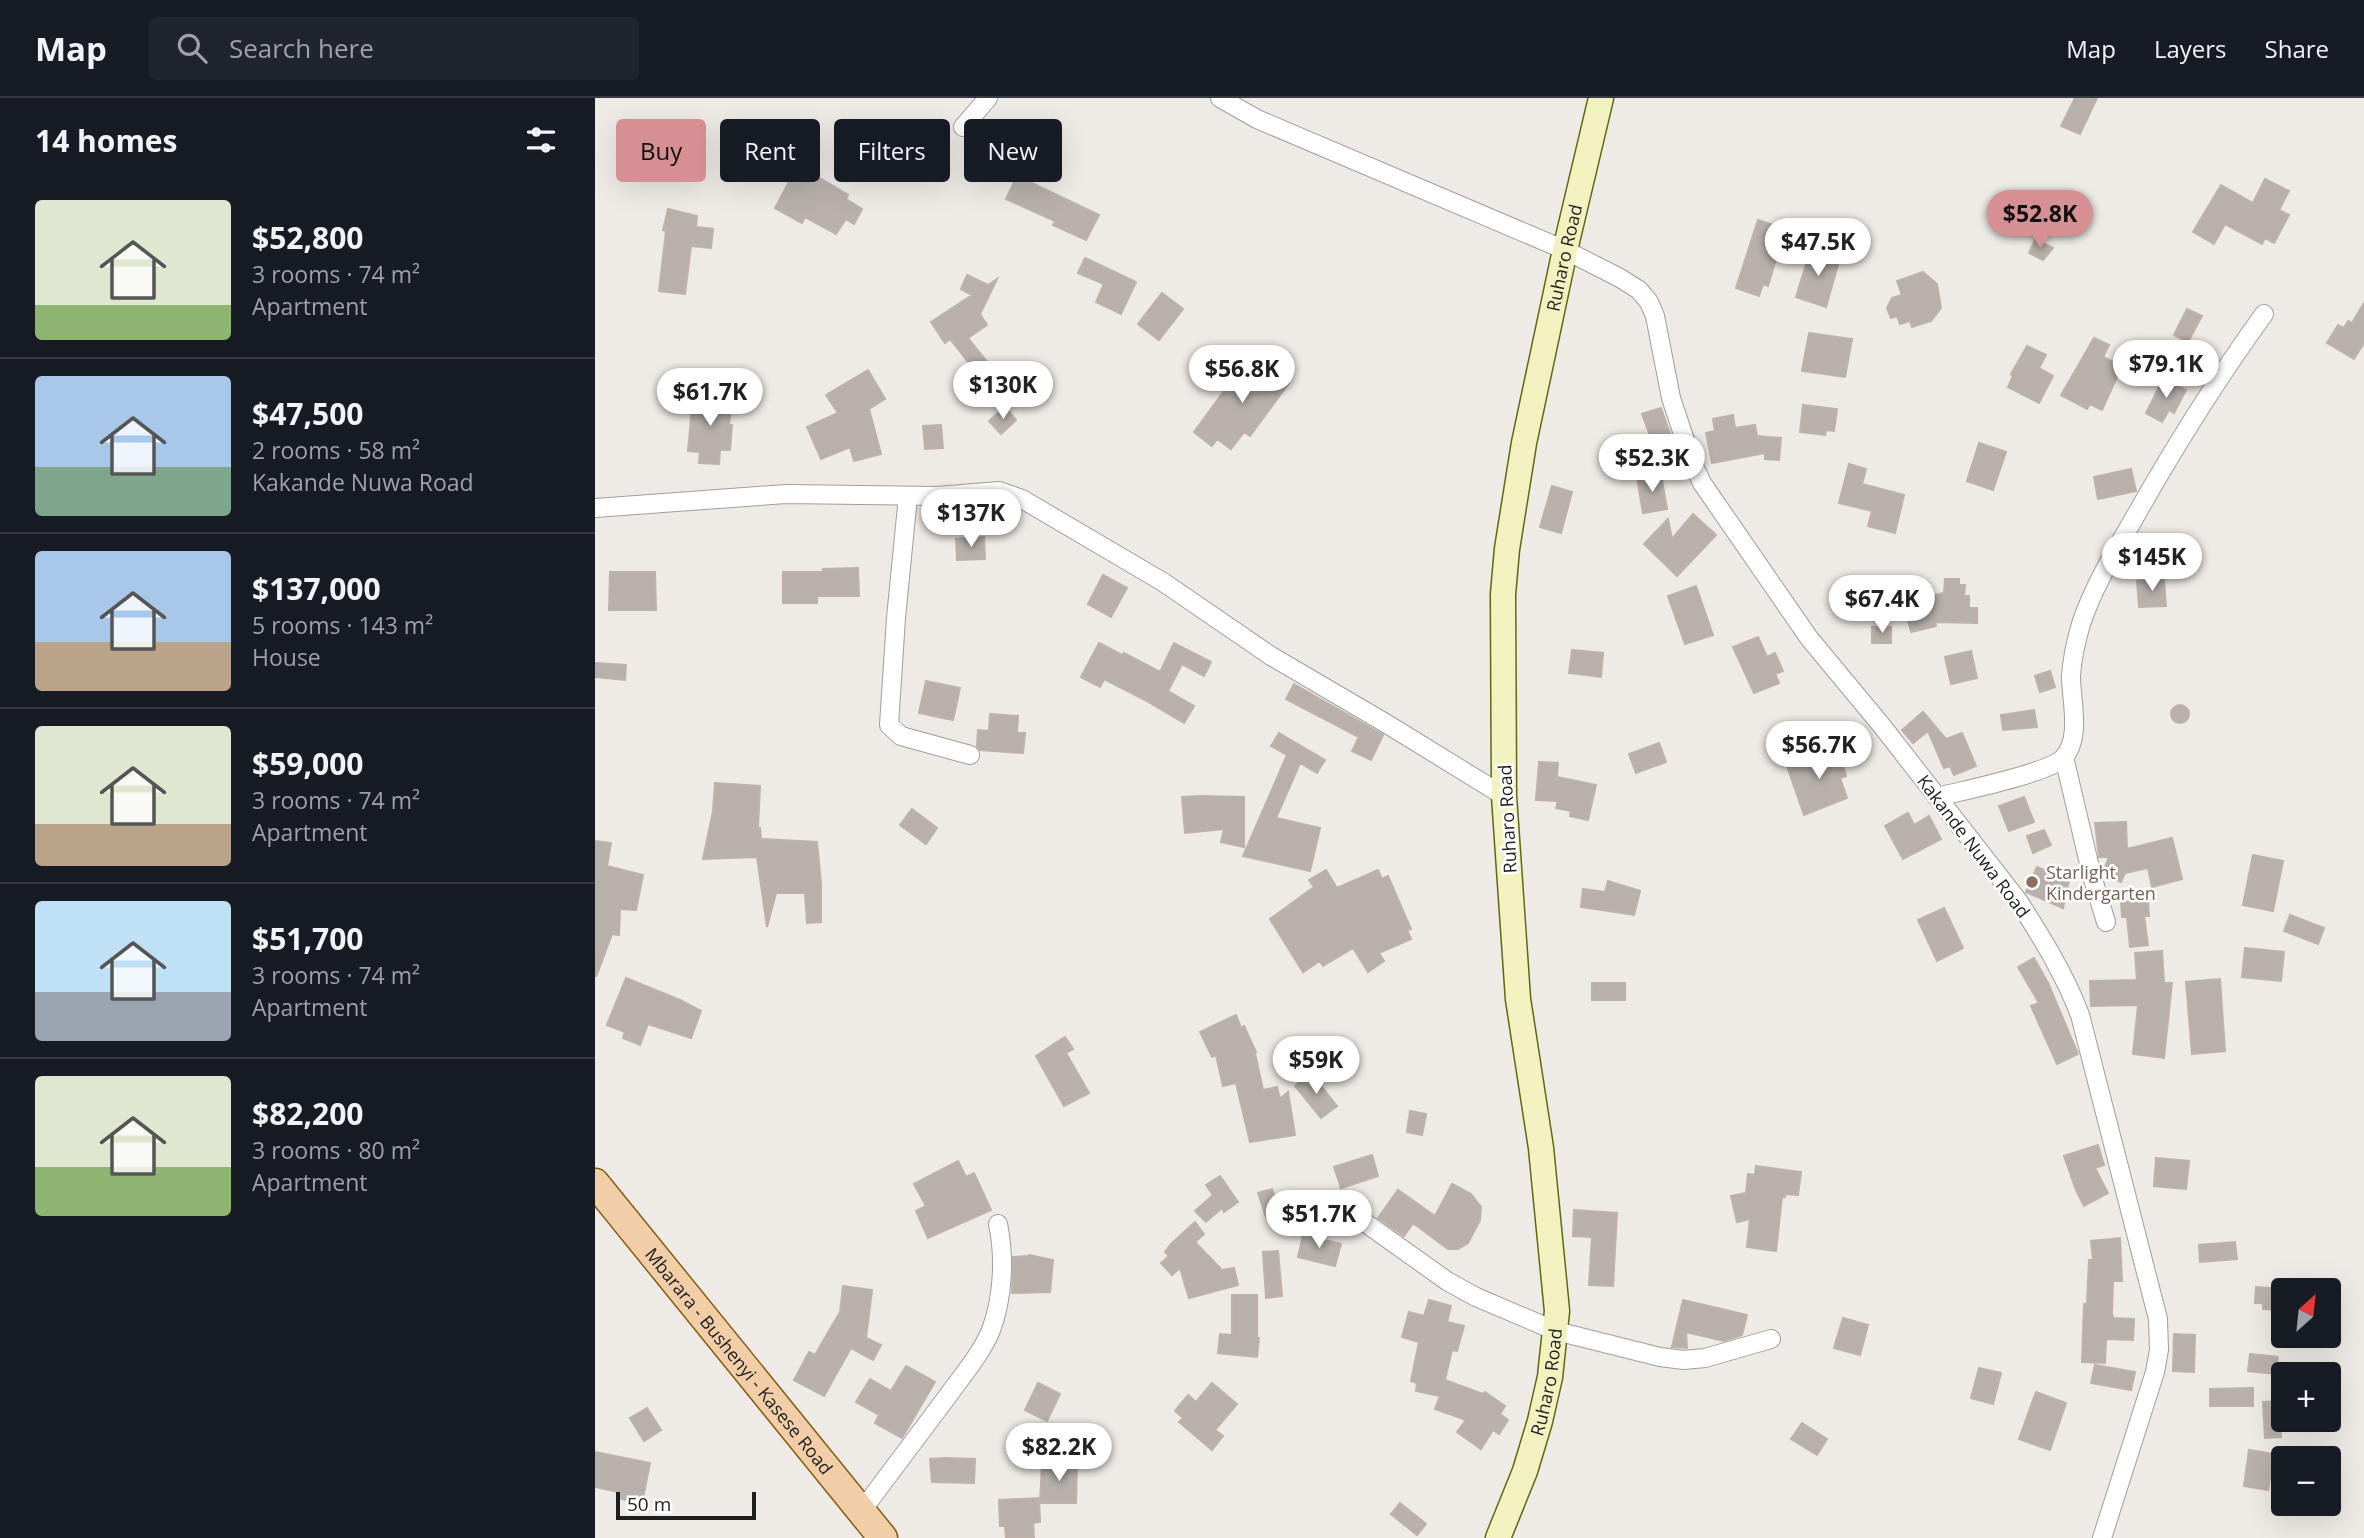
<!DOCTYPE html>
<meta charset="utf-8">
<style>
body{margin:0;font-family:"Open Sans",sans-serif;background:#20242c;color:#f1f3f6;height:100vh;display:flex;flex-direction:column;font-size:26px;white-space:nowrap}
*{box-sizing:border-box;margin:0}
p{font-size:23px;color:#9ea1a6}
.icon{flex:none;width:38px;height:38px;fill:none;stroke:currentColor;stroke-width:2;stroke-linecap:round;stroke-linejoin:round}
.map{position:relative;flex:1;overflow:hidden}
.drawer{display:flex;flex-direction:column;background:#171b24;width:595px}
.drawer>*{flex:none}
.hud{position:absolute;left:21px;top:21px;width:665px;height:63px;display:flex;gap:14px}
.needle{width:46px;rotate:27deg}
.buttons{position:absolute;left:1676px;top:1180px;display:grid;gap:14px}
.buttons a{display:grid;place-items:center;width:70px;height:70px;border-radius:7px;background:#171b24;box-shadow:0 7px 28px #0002;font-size:35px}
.scale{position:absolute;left:21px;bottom:18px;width:140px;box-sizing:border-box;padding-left:7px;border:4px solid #1e1e1e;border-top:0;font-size:19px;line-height:24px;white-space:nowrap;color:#1e1e1e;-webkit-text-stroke:5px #fff;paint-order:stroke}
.price{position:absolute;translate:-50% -60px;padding:0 16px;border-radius:24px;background:#fff;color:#222;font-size:23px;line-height:46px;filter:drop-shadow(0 2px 4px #0008)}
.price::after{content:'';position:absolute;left:50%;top:42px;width:21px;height:16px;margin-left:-10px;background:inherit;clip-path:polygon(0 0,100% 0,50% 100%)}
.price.active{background:#d69094;color:#111}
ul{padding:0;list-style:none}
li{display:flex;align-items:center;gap:21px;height:175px;padding:0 35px}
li+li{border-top:2px solid #363941}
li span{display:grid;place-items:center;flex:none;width:196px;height:140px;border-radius:7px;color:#555}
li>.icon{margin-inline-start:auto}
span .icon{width:84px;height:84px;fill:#fffc;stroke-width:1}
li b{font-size:30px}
h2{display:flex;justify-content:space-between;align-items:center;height:84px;padding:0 35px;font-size:30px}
.tag{padding:0 24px;border-radius:7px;background:#171b24;box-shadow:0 7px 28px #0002;font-size:24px;line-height:63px}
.tag.active{background:#d69094;color:#111}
header{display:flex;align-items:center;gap:42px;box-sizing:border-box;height:98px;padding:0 35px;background:#171b24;border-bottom:2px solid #363941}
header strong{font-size:33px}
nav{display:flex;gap:38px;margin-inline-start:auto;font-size:24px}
.search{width:490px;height:63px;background:#20242c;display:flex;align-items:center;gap:18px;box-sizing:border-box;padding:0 24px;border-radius:7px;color:#9ea1a6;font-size:26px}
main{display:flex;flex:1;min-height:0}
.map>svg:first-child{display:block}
</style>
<header>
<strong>Map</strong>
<div class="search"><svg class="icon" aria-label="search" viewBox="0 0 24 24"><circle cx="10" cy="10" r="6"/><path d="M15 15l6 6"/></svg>Search here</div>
<nav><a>Map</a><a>Layers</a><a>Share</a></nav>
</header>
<main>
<section class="drawer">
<h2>14 homes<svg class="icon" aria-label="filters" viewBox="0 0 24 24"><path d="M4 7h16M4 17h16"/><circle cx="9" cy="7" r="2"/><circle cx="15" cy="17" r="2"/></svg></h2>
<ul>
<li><span style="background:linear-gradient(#dfe7d0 75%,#8fb573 0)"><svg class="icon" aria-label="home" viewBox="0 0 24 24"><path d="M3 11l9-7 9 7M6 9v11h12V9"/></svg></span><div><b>$52,800</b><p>3 rooms · 74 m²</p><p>Apartment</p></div></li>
<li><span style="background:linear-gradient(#a9c7e8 65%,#7fa58c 0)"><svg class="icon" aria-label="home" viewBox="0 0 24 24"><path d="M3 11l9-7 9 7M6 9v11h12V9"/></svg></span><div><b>$47,500</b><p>2 rooms · 58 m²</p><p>Kakande Nuwa Road</p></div></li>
<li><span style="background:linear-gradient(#a9c7e8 65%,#b9a48a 0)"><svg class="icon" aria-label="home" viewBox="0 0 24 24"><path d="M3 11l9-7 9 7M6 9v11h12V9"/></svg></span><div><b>$137,000</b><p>5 rooms · 143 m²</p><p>House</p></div></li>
<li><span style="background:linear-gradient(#dfe7d0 70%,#b9a48a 0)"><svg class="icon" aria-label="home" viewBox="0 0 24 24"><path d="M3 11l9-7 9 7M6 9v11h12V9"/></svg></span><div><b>$59,000</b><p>3 rooms · 74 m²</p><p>Apartment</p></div></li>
<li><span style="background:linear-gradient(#bfe0f5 65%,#9aa5b1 0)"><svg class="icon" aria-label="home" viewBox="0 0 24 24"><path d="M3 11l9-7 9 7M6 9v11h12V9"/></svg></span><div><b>$51,700</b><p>3 rooms · 74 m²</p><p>Apartment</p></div></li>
<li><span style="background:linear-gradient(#dfe7d0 65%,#8fb573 0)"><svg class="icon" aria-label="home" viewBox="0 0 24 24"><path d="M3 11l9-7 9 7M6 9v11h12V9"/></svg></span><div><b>$82,200</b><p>3 rooms · 80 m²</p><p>Apartment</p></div></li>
</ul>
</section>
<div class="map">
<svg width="1769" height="1440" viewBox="0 0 1769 1440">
<rect width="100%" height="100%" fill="#eeeae5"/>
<!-- building -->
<path fill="#b7b0ab" stroke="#beb1a9" stroke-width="2" d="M 1480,0 L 1502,0 L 1485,36 L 1466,28 Z
M 203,67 L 253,97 L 251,101 L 267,111 L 259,126 L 251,121 L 241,136 L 210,119 L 207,125 L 180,110 Z
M 422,78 L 504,117 L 491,142 L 458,127 L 460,123 L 411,101 Z
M 1670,81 L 1694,93 L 1684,112 L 1694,117 L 1679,145 L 1670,140 L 1667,146 L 1630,126 L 1619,146 L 1598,134 L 1626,87 L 1658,105 Z
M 73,111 L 102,118 L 101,129 L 118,131 L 116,150 L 96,148 L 90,196 L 64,193 L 71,133 L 68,132 Z
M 1163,122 L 1190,131 L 1173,188 L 1168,186 L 1164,198 L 1141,190 Z
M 1440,142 L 1458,150 L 1448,162 L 1434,155 Z
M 1216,150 L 1245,160 L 1231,209 L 1201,199 Z
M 490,160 L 541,184 L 526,216 L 501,204 L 509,186 L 483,175 Z
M 1328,174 L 1342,186 L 1346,210 L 1336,223 L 1317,229 L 1315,223 L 1305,226 L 1302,218 L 1296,220 L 1292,210 L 1297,200 L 1307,197 L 1302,183 Z
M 372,177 L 393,187 L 402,181 L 385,216 L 392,227 L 373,240 L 409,285 L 397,294 L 355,241 L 350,245 L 336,224 L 377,197 L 366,191 Z
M 567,195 L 588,211 L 564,242 L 543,226 Z
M 1769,205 L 1769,245 L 1759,261 L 1732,245 L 1743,227 L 1749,230 L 1753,223 L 1757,225 Z
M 1592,211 L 1607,218 L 1593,244 L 1579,237 Z
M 1214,235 L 1257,241 L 1250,279 L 1207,273 Z
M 1499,240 L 1514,247 L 1508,259 L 1527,268 L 1507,312 L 1495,306 L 1492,311 L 1466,297 Z
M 1432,248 L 1451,257 L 1444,270 L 1458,278 L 1444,305 L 1413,289 L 1418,278 L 1416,276 Z
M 658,259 L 694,285 L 655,338 L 649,334 L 636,351 L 622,341 L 617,348 L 599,334 L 634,286 L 637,289 Z
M 273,272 L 290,301 L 274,311 L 286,356 L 259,363 L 255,349 L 226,361 L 212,329 L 243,315 L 231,297 Z
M 1568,281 L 1591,292 L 1579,315 L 1574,312 L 1567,324 L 1551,315 Z
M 98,298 L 137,302 L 134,327 L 137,327 L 135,352 L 125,352 L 124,366 L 104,365 L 105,354 L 93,353 Z
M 1208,307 L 1242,311 L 1239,333 L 1231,332 L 1230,337 L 1205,334 Z
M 410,309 L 421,322 L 406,336 L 394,323 Z
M 1066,310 L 1079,347 L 1061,354 L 1047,316 Z
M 1138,317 L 1140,330 L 1160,327 L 1162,338 L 1186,340 L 1184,362 L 1170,361 L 1170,355 L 1117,365 L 1111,335 L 1120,333 L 1118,321 Z
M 346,327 L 348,350 L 330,351 L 328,328 Z
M 1384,345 L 1411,354 L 1398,392 L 1372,383 Z
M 1254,366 L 1271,371 L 1267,386 L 1309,397 L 1300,435 L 1273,428 L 1277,413 L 1244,405 Z
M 1536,371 L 1541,393 L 1503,401 L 1499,379 Z
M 1066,376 L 1072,411 L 1048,415 L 1042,380 Z
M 957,388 L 977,394 L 966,435 L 945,429 Z
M 1098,416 L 1121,437 L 1082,478 L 1049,446 L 1073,421 L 1077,441 Z
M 389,439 L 390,461 L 362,462 L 361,441 Z
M 263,470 L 264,498 L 222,498 L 222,505 L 188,505 L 188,474 L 228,474 L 228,471 Z
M 15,474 L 60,474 L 61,512 L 14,512 Z
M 508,477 L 532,490 L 516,519 L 493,506 Z
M 1350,481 L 1364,481 L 1364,487 L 1370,487 L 1369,498 L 1374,498 L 1374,510 L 1382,510 L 1382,525 L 1340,524 L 1341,528 L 1316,534 L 1309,504 L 1349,495 Z
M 1569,481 L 1571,508 L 1544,509 L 1542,483 Z
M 1101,488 L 1118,537 L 1090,546 L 1073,498 Z
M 1277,529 L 1296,529 L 1296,545 L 1277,545 Z
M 1163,539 L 1172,559 L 1180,555 L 1188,573 L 1180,576 L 1184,585 L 1159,595 L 1138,549 Z
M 504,545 L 527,557 L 529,555 L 565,574 L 579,545 L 616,564 L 609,578 L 587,566 L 573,593 L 599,608 L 589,625 L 550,602 L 509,581 L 505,589 L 486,579 Z
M 977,552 L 1008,555 L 1006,579 L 974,575 Z
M 1376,553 L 1382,580 L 1356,586 L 1350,559 Z
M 0,565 L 31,567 L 30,582 L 0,579 Z
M 1455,573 L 1460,589 L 1445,594 L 1440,578 Z
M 331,583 L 365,590 L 358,622 L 324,615 Z
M 699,586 L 788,637 L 776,662 L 757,653 L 764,639 L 691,601 Z
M1576 616a9 9 0 1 1 18 0a9 9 0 1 1-18 0Z
M 1439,612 L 1442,629 L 1408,632 L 1406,617 Z
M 1328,614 L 1351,641 L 1367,635 L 1381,668 L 1359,677 L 1355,668 L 1349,670 L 1333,633 L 1318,645 L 1307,632 Z
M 395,616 L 423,618 L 422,635 L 430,635 L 428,655 L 385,652 L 382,648 L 383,632 L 394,633 Z
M 684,635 L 730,662 L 722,675 L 705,665 L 681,720 L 725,730 L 715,773 L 648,758 L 692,657 L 676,648 Z
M 1064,645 L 1071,664 L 1041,675 L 1034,656 Z
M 1243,652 L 1251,678 L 1245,680 L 1252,700 L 1209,717 L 1192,668 Z
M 944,664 L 963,665 L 962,679 L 1001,687 L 993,722 L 975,718 L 976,713 L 961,710 L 963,703 L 941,702 Z
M 120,685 L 165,688 L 163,730 L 165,730 L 166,741 L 222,744 L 226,785 L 226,824 L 212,825 L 210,795 L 181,795 L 172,829 L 162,759 L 108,761 L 118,713 Z
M 606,698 L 649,699 L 649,749 L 626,744 L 629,731 L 590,735 L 587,699 Z
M 1429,699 L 1439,724 L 1414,733 L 1404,708 Z
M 317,711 L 342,730 L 331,746 L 305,727 Z
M 1313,715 L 1319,727 L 1334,718 L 1346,741 L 1308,761 L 1290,728 Z
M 1531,724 L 1532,751 L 1577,740 L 1587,781 L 1557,789 L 1553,770 L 1530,775 L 1526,784 L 1509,777 L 1508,774 L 1514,759 L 1504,759 L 1500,725 Z
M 1449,732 L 1456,747 L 1438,755 L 1432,738 Z
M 0,743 L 16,745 L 12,768 L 48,777 L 41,812 L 25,811 L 24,837 L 17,836 L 1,879 Z
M 1658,757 L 1688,763 L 1678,813 L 1648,807 Z
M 1442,769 L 1474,782 L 1468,810 L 1431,794 Z
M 731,772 L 742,790 L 783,772 L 787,781 L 793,778 L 816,831 L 812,832 L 816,841 L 784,855 L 789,863 L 773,874 L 758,850 L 728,868 L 725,863 L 708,874 L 675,821 L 719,789 L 714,782 Z
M 1013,783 L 1045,793 L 1039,817 L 986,809 L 988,791 L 1010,794 Z
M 1553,803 L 1554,818 L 1549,818 L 1553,847 L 1535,849 L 1532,819 L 1527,819 L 1526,804 Z
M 1349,810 L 1368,850 L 1342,863 L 1323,822 Z
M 1695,817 L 1729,830 L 1723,846 L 1689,833 Z
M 1650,850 L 1689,854 L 1686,883 L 1647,879 Z
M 1567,853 L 1569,885 L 1577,885 L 1569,960 L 1538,956 L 1543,907 L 1496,908 L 1495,883 L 1542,882 L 1540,855 Z
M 1439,860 L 1453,885 L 1483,956 L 1462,966 L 1436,908 L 1444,905 L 1423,869 Z
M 31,880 L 85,902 L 106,913 L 96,940 L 53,926 L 45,947 L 28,940 L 30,934 L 12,927 Z
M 1625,881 L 1630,953 L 1597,956 L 1591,884 Z
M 997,885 L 1030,885 L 1030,902 L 997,902 Z
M 641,917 L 646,930 L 649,928 L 661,954 L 660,955 L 668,992 L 682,989 L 685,1001 L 693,994 L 700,1037 L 655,1044 L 641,985 L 628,988 L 621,957 L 617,959 L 605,934 Z
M 470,939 L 478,951 L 471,955 L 494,995 L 469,1008 L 441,958 Z
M 716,975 L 742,1008 L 726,1020 L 700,988 Z
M 815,1013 L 831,1016 L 827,1037 L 812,1034 Z
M 1503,1047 L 1509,1067 L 1500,1070 L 1513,1095 L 1489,1108 L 1481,1092 L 1469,1058 Z
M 777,1057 L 783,1078 L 746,1090 L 739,1069 Z
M 1561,1060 L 1594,1063 L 1591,1091 L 1559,1088 Z
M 363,1063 L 371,1079 L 379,1075 L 396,1112 L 333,1140 L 321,1113 L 331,1108 L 319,1086 Z
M 1161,1068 L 1206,1074 L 1203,1097 L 1190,1096 L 1190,1099 L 1187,1099 L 1181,1153 L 1152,1149 L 1155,1121 L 1142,1124 L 1136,1098 L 1151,1095 L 1153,1076 L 1160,1077 Z
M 625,1078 L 643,1104 L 629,1114 L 627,1110 L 611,1124 L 600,1113 L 618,1097 L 611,1087 Z
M 857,1086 L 876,1096 L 886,1109 L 885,1122 L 873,1145 L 863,1151 L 853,1151 L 818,1125 L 809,1138 L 783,1120 L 803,1092 L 840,1118 Z
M 677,1091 L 685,1115 L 671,1119 L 663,1095 Z
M 979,1112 L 1022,1115 L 1018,1188 L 994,1187 L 997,1139 L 978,1138 Z
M 600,1124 L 609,1136 L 600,1144 L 627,1172 L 639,1170 L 643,1187 L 594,1200 L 585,1170 L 577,1177 L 566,1165 L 574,1158 L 570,1154 L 576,1146 Z
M 708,1137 L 746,1146 L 740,1168 L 703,1159 Z
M 1525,1140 L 1527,1183 L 1518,1183 L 1517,1215 L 1518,1220 L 1539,1221 L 1538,1242 L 1511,1241 L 1510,1265 L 1487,1264 L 1489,1206 L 1492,1206 L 1494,1162 L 1498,1162 L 1496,1143 Z
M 1640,1144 L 1642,1161 L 1605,1164 L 1604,1147 Z
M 683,1153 L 687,1198 L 671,1200 L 668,1154 Z
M 434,1157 L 458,1162 L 455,1194 L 417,1195 L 418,1159 L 434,1158 Z
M 248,1188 L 277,1192 L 271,1240 L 286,1247 L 278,1262 L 256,1250 L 229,1298 L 199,1282 L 214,1254 L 220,1257 L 245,1214 Z
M 1661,1189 L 1689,1191 L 1689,1209 L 1686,1208 L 1686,1212 L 1668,1211 L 1668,1205 L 1660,1205 Z
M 637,1197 L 662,1197 L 662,1240 L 664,1240 L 662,1259 L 623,1255 L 625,1236 L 637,1237 Z
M 834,1202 L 856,1208 L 852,1224 L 869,1228 L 862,1253 L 857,1252 L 850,1282 L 888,1296 L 890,1294 L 910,1308 L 905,1316 L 913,1322 L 904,1336 L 898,1332 L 886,1351 L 862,1334 L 871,1322 L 840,1311 L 845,1298 L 821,1293 L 822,1285 L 816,1283 L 824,1244 L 807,1239 L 814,1214 L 829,1218 Z
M 1088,1202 L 1152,1217 L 1147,1237 L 1129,1243 L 1091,1234 L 1092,1250 L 1077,1249 Z
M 1248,1220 L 1273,1227 L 1265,1257 L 1239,1250 Z
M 1579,1236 L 1600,1237 L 1599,1274 L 1578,1273 Z
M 1655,1256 L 1683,1259 L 1681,1276 L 1653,1273 Z
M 1500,1267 L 1540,1274 L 1536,1292 L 1496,1285 Z
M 311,1268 L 340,1284 L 307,1340 L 280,1325 L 284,1317 L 261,1304 L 275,1281 L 296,1293 Z
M 1384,1270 L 1406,1275 L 1398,1306 L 1376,1300 Z
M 443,1285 L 465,1296 L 452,1323 L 430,1312 Z
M 617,1285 L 642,1306 L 620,1332 L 628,1338 L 617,1352 L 584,1324 L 588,1320 L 580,1313 L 593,1297 L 601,1304 Z
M 1658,1290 L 1658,1308 L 1615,1308 L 1615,1291 Z
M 1441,1294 L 1471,1305 L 1455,1352 L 1424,1341 Z
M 1684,1303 L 1686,1339 L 1670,1340 L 1668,1304 Z
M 52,1310 L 66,1332 L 49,1343 L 35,1320 Z
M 1207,1325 L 1232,1341 L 1222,1357 L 1196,1341 Z
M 1654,1352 L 1679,1356 L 1673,1392 L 1649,1388 Z
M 0,1354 L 55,1365 L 47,1405 L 22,1400 L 24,1394 L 0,1389 Z
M 350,1360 L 380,1361 L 379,1385 L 337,1384 L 335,1361 Z
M 447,1365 L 482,1366 L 481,1405 L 445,1405 Z
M 444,1400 L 445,1424 L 438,1425 L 439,1440 L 411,1440 L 410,1428 L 405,1428 L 404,1402 Z
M 805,1405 L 831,1426 L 822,1437 L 796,1416 Z"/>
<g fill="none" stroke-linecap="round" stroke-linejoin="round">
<defs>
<path id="street" d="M 625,0 L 662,21 L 970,152 L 1025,180 L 1044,192 L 1054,204 L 1060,218 L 1076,300 L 1098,366 L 1107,385 L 1214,540 L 1287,628 L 1424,804 C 1447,840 1470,877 1485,917 L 1563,1221 L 1564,1252 L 1560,1274 L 1507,1440
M 368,29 L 393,0
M 313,398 L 301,520 L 294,627 L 306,638 L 375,657
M 0,410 L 191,396 L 342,398 L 404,393 L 427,401 L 568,484 L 676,558 L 792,626 L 909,698
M 1469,659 L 1497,778 L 1511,824
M 1342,699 C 1366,693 1454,675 1468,660 C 1487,641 1476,602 1476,578 C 1477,560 1481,543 1486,526 C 1499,487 1521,452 1541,417 C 1580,348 1622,281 1669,216
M 751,1111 L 852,1183 L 881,1199 L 961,1233 L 1065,1259 L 1089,1262 L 1110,1260 L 1176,1241
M 265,1415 C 294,1376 323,1338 352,1299 C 367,1278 387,1255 396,1232 C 408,1200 410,1159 403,1126"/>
<g id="secondary">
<path id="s1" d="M 903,1440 L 930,1373 L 945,1323 L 955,1279 L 962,1213 L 946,1050 L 923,901 L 909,698 L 908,496 L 912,451 L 929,345 L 970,152 L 1006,0"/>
</g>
<g id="primary">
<path id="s2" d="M 0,1085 L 288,1440"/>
</g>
</defs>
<!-- street casing -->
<use href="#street" stroke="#9f9f9f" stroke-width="20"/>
<!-- secondary casing -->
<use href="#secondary" stroke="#626811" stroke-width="27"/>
<!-- primary casing -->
<use href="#primary" stroke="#865c11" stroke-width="31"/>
<!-- street -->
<use href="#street" stroke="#fff" stroke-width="18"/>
<!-- secondary -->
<use href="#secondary" stroke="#f1f2bf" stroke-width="24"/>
<!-- primary -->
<use href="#primary" stroke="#f1cea7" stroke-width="28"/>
</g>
<!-- markers -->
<circle fill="#8d6e63" stroke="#fff" stroke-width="2.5" cx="1437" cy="784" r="7"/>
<g text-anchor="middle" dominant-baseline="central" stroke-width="5" stroke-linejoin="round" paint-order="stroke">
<!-- street labels -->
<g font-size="18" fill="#1e1e1e" stroke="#fff">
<text stroke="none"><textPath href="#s1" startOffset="1298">Ruharo Road</textPath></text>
<text transform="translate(912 721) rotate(-93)">Ruharo Road</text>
<text transform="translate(1379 748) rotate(53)">Kakande Nuwa Road</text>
<text stroke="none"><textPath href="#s2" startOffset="229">Mbarara - Bushenyi - Kasese Road</textPath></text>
<text stroke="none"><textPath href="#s1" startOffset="164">Ruharo Road</textPath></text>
</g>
<!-- education labels -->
<g font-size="18" fill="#785e54" stroke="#fff" text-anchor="start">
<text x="1451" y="774">Starlight<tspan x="1451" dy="21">Kindergarten</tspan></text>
</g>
</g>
</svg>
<div class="buttons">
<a><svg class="needle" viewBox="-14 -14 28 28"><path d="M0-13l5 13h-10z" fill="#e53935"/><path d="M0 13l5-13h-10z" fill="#9ea1a6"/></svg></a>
<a>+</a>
<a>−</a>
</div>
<div class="scale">50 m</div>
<b class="price active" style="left:1445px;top:152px">$52.8K</b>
<b class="price" style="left:1223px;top:180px">$47.5K</b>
<b class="price" style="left:1571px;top:302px">$79.1K</b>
<b class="price" style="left:647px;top:307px">$56.8K</b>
<b class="price" style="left:408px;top:323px">$130K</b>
<b class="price" style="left:115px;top:330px">$61.7K</b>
<b class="price" style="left:1057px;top:396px">$52.3K</b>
<b class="price" style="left:376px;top:451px">$137K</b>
<b class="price" style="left:1557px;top:495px">$145K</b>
<b class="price" style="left:1287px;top:537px">$67.4K</b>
<b class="price" style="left:1224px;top:683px">$56.7K</b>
<b class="price" style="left:721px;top:998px">$59K</b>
<b class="price" style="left:724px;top:1152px">$51.7K</b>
<b class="price" style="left:464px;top:1385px">$82.2K</b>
<div class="hud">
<a class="tag active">Buy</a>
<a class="tag">Rent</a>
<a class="tag">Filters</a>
<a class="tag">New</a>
</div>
</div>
</main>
